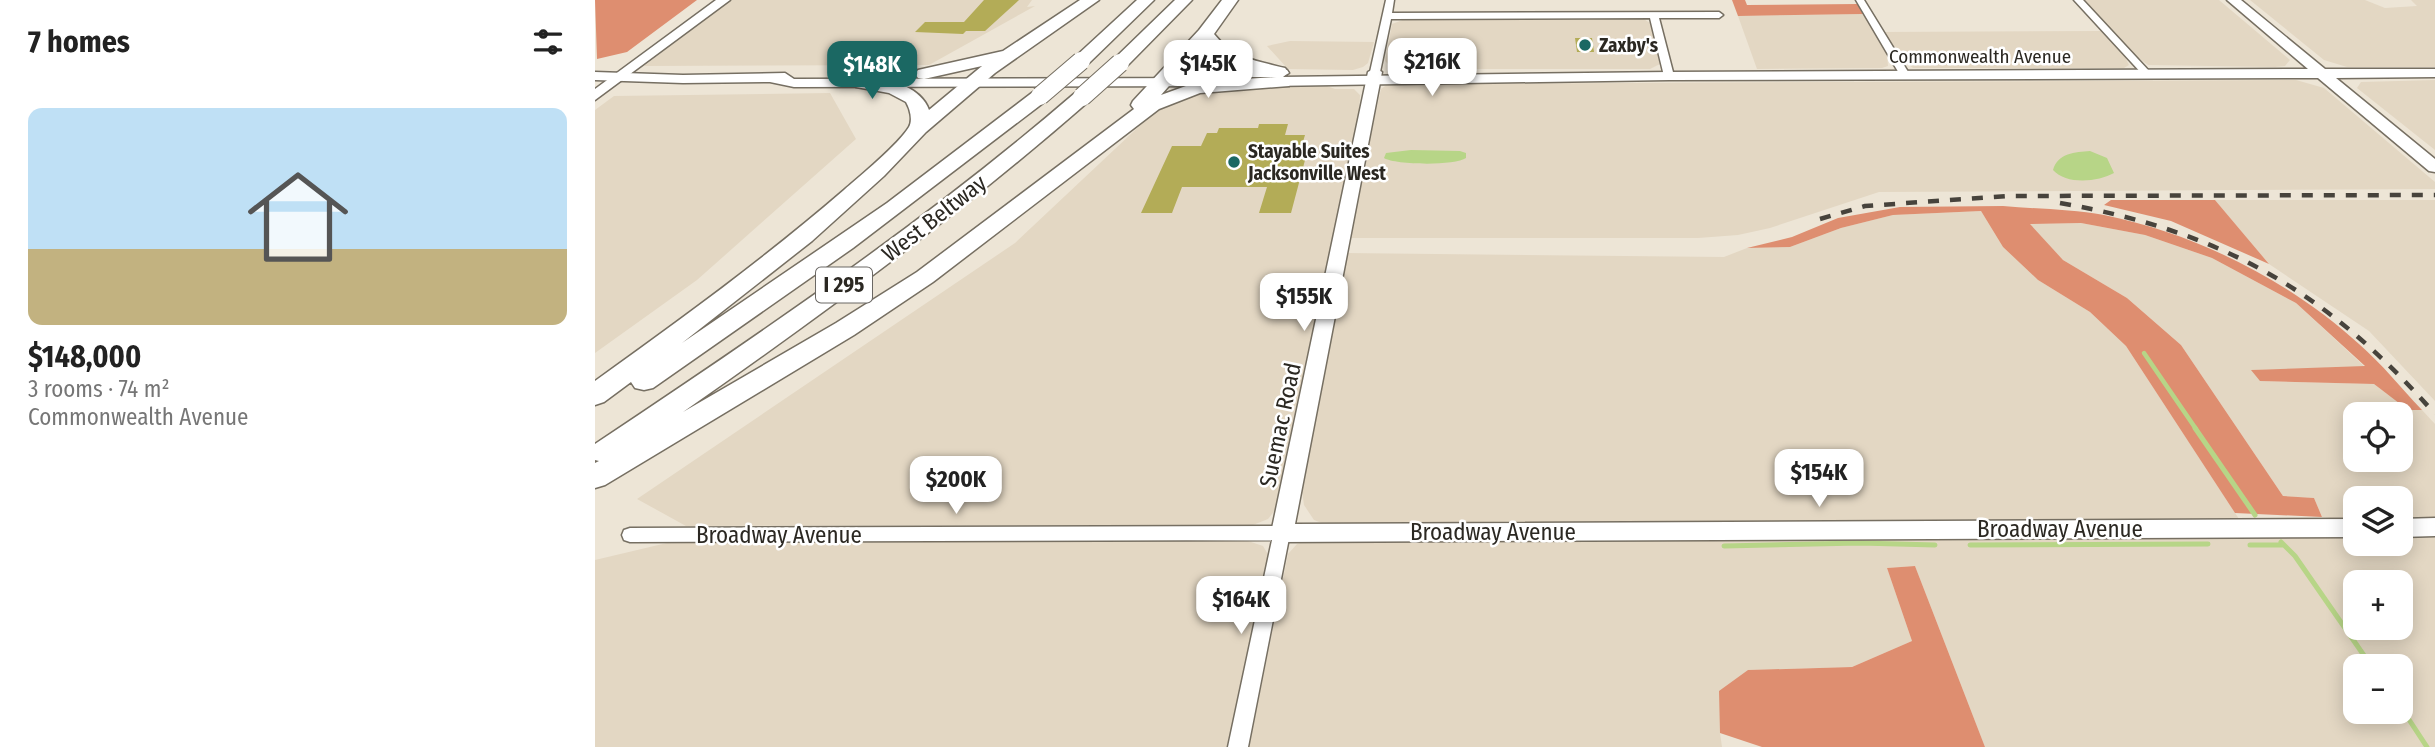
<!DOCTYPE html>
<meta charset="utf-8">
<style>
body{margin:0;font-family:"Fira Sans Condensed",sans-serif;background:#f6f6f6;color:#222;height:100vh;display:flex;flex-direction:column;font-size:26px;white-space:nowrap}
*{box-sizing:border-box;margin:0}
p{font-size:23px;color:#767676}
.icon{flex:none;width:38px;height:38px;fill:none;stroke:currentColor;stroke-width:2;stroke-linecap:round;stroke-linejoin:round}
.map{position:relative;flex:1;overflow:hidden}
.details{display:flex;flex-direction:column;background:#fff;width:595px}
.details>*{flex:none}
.fabs{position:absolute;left:1748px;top:402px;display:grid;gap:14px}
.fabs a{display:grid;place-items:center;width:70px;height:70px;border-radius:14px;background:#fff;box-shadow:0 4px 18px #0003;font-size:35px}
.price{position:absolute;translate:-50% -60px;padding:0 16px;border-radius:14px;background:#fff;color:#222;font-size:23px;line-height:46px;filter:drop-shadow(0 2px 4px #0008)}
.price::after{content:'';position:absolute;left:50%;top:42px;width:21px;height:16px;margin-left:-10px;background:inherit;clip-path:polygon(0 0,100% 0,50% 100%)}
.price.current{background:#1b6863;color:#fff}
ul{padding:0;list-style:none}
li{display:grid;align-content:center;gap:14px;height:371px;padding:0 28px}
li+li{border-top:2px solid #e0e0e0}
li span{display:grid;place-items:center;height:217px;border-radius:14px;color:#555}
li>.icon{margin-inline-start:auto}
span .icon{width:126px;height:126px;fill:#fffc;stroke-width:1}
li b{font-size:30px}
h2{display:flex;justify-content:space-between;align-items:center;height:84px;padding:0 28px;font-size:30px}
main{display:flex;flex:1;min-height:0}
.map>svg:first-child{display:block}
</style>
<main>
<section class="details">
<h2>7 homes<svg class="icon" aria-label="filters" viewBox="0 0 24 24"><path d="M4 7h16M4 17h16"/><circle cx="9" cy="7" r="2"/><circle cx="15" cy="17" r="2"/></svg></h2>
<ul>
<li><span style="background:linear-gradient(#bfe0f5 65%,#c2b280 0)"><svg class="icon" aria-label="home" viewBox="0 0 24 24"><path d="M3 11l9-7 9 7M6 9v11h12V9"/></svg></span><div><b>$148,000</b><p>3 rooms · 74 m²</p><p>Commonwealth Avenue</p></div></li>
</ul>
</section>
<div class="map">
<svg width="1840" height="747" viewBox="0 0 1840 747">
<rect width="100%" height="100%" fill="#ede5d6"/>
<!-- built -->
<path fill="#e3d7c3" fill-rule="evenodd" d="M 135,0 L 437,0 L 432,7 L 440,6 L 334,65 L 49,66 Z
M 1485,0 L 1624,0 L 1695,60 L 1690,66 L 1680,67 L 1553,65 L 1527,45 Z
M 1655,0 L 1770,0 L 1790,8 L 1822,6 L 1816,0 L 1840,0 L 1840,67 L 1752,67 L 1729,60 Z
M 1268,14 L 1292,55 L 1293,66 L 1287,68 L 1162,69 L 1143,16 Z
M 813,18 L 1047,18 L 1055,23 L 1065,64 L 1055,69 L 798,69 L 790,61 L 797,24 Z
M 1507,31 L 1527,51 L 1534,65 L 1529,68 L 1318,68 L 1303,56 L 1287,32 Z
M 695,41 L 779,42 L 773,63 L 768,67 L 758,70 L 693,69 L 672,46 Z
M 1701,80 L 1729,88 L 1840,182 L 1840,189 L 1284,192 L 1175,228 L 1143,235 L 1103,238 L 753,238 L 786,89 L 793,84 Z
M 1840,80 L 1840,150 L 1762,88 L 1766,82 Z
M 732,86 L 740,89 L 759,89 L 765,95 L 764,118 L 684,505 L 673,519 L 658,525 L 91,526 L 42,499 L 420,243 L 571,101 L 633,88 Z
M 235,93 L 261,139 L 102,280 L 0,353 L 0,110 L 19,96 Z
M 1620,200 L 1840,200 L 1840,401 L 1774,331 L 1674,264 Z
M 1386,211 L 1408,247 L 1443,280 L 1495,312 L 1531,346 L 1646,522 L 737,527 L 719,520 L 709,505 L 706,484 L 750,253 L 1129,257 L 1152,248 L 1195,247 L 1246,228 L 1298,215 Z
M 1486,223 L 1550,235 L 1617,258 L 1701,303 L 1770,367 L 1657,370 L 1666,381 L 1779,384 L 1813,410 L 1827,410 L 1840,424 L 1840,521 L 1806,522 L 1806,499 L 1760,499 L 1760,521 L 1727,517 L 1719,498 L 1688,496 L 1586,345 L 1532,298 L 1468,260 L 1434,224 ZM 1760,415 L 1806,415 L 1806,460 L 1760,460 Z
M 1760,535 L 1760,544 L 1806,544 L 1806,535 L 1840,535 L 1840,747 L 1390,747 L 1320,566 L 1292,568 L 1317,641 L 1257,667 L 1153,670 L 1125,733 L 1127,747 L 654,747 L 693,554 L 702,544 L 717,539 ZM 1760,583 L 1806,583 L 1806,628 L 1760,628 ZM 1760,667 L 1806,667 L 1806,712 L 1760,712 Z
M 653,541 L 668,546 L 674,556 L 634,747 L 0,747 L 0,560 L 76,542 Z"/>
<!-- forest -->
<path fill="#de8e70" d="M 0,0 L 102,0 L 32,52 L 2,59 Z
M 1137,0 L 1150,0 L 1152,5 L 1263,4 L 1268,14 L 1143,16 Z
M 1516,200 L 1620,200 L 1674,264 L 1576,221 L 1509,205 Z
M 1408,206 C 1441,209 1476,209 1509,215 C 1602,234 1693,280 1764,344 C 1787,364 1806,388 1827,410 L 1813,410 L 1779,384 L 1665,381 L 1656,370 L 1770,366 L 1701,303 L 1617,258 L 1550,235 L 1486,223 L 1435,224 L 1468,260 L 1532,298 L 1586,345 L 1688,496 L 1719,498 L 1727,517 L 1640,513 L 1531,346 L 1495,312 L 1443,280 L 1408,247 L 1386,211 L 1298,215 L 1246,228 L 1195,247 L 1152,248 L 1197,237 L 1243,218 L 1305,207 Z
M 1320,566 L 1390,747 L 1167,747 L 1125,733 L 1124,691 L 1153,670 L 1257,667 L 1317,641 L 1292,568 Z"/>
<!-- water -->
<path fill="#b7d587" d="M 816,150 L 865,151 L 871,153 L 871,158 C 860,166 800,165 789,158 L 791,153 Z
M 1495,151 L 1512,158 L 1519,173 C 1503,182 1471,185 1458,170 C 1463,153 1480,152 1495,151 Z"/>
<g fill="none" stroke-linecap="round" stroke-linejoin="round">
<!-- stream-far1 -->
<path stroke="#b7d587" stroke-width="4.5" d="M 1549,353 L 1601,429"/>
<!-- stream -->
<path stroke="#b7d587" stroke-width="5" d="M 1600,428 L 1660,515
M 1686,542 L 1700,556 L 1777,667
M 1375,545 L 1613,544
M 1655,545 L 1689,545
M 1129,546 L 1265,543 L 1340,545
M 1811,715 L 1832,747"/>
</g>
<!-- building -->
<path fill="#b3ac57" d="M 389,0 L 424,0 L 390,31 L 371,31 L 368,34 L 320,32 L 330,22 L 369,22 Z
M 980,38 L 997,38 L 999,52 L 982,52 Z
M 664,124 L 693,124 L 690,135 L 710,135 L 707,145 L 714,145 L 696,213 L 664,213 L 672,187 L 587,187 L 577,213 L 546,213 L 577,146 L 606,146 L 612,133 L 622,133 L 624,128 L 663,128 Z"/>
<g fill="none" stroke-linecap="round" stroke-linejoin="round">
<defs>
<path id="minor" d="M 791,0 L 799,0 L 797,13 L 1124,12 L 1128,15 L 1124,18 L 1064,18 L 1079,76 L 1074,79 L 1069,76 L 1055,18 L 796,19 L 785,72 L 780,75 L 775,72 Z
M 1261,0 L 1269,0 L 1315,75 L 1313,77 L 1305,75 Z
M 1479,0 L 1488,0 L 1555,72 L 1555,76 L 1549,76 Z
M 687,526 L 693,528 L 695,533 L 653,747 L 633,747 L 677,540 L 35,542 L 29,540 L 27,535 L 29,530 L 35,528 Z"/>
<path id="tertiary" d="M 121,0 L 135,0 L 0,100 L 0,89 Z
M 780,68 L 787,72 L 700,524 L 1760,519 L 1760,537 L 687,542 L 679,539 L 676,533 L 773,72 Z
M 1840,518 L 1840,536 L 1806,537 L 1806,519 Z"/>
<path id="secondary" d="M 1632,0 L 1646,0 L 1730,69 L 1840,69 L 1840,77 L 1741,78 L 1840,159 L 1840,172 L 1834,171 L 1723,78 L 1074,80 L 669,86 L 664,85 L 662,82 L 664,79 L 685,77 L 614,77 L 607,73 L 614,69 L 692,70 L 694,73 L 687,77 L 1074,72 L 1713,69 Z
M 0,72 L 88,75 L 190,73 L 199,79 L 630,78 L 637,82 L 630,86 L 199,87 L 175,82 L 88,83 L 0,80 Z"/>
<path id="motorway" d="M 485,0 L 504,0 L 400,73 L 331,132 L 289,176 L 217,241 L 87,343 L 292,203 L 438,92 L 452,92 L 454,96 L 452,100 L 258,248 L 58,388 L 49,390 L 40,388 L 36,382 L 9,402 L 0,405 L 0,381 C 85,320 169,259 249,190 C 264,177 304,144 314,127 C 318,120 315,109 311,102 L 294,93 L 261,87 L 259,83 L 261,79 C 285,73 326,86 334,110 L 387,66 L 329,79 L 323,78 L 320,74 L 323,70 L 408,51 Z
M 542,0 L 559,0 L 492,65 L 480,65 L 477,61 L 480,57 Z
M 580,0 L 597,0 L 531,67 L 519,67 L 516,63 L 519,59 Z
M 627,0 L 643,0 L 619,34 C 638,58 662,61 690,68 L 693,72 L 688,77 L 694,78 L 697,82 L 694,86 L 605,93 L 564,109 L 338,282 L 259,335 L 10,485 L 0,488 L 0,463 L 4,461 L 0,460 L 0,444 C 165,334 329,223 480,93 L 494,93 L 496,97 L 494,101 C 365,214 228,314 88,412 L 241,323 L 322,272 L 539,109 L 536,105 L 538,101 L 604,30 ZM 610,45 C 627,68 655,71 682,77 L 602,82 L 566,95 Z"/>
</defs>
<!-- minor casing -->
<use href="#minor" stroke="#766f62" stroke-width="3"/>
<!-- tertiary casing -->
<use href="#tertiary" stroke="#766f62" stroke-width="3"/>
<!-- secondary casing -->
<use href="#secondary" stroke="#766f62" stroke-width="3"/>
<!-- motorway casing -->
<use href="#motorway" stroke="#766f62" stroke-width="3"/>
<!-- minor -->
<use href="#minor" fill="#fff" fill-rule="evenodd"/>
<!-- tertiary -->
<use href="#tertiary" fill="#fff" fill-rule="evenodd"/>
<!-- secondary -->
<use href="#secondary" fill="#fff" fill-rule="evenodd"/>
<!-- motorway -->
<use href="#motorway" fill="#fff" fill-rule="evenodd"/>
<!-- rail -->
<path stroke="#47433c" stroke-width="4.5" stroke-dasharray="11 11" stroke-linecap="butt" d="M 1465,203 C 1626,231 1732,291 1840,414
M 1225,219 L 1270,206 L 1412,196 L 1840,195"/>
<defs>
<path id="motorway-bridge" d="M 445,96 L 486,61
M 487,97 L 525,63"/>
</defs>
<!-- motorway-bridge casing -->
<use href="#motorway-bridge" stroke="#766f62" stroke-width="20" stroke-linecap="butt"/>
<!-- motorway-bridge -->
<use href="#motorway-bridge" stroke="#fff" stroke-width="18"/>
</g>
<!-- markers -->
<g fill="#1b6863" stroke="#fff" stroke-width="2.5">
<circle cx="990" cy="45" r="7"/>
<circle cx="639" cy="162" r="7"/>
</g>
<g text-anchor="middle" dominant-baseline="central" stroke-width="5" stroke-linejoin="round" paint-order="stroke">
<!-- far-poi labels -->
<g font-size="19" font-weight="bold" fill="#2b2822" stroke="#fff" text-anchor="start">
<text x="1004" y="45">Zaxby's</text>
<text x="653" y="151">Stayable Suites<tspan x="653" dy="22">Jacksonville West</tspan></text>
</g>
<!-- far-street labels -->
<g font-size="19" fill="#2b2822" stroke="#fff">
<text x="1385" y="56">Commonwealth Avenue</text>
</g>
<!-- shield labels -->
<rect fill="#fff" stroke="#6b6864" stroke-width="2" x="221" y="267.5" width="56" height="35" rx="5"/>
<g font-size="21" font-weight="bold" fill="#2b2822">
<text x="249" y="285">I 295</text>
</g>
<!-- street labels -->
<g font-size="23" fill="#2b2822" stroke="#fff">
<text transform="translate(339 218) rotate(-38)">West Beltway</text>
<text transform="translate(685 425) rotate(-78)">Suemac Road</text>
<text x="1465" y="529">Broadway Avenue</text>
<text x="898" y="532">Broadway Avenue</text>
<text x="184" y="535">Broadway Avenue</text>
</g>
</g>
</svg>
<div class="fabs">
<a><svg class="icon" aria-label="locate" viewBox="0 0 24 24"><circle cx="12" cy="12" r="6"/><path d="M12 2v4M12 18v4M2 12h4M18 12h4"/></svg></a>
<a><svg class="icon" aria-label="layers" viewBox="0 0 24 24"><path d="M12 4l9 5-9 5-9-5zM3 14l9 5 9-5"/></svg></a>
<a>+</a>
<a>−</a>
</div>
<b class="price" style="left:837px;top:98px">$216K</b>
<b class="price" style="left:613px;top:100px">$145K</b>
<b class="price current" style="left:277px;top:101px">$148K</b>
<b class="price" style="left:709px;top:333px">$155K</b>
<b class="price" style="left:1224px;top:509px">$154K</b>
<b class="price" style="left:361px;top:516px">$200K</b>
<b class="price" style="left:646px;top:636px">$164K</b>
</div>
</main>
